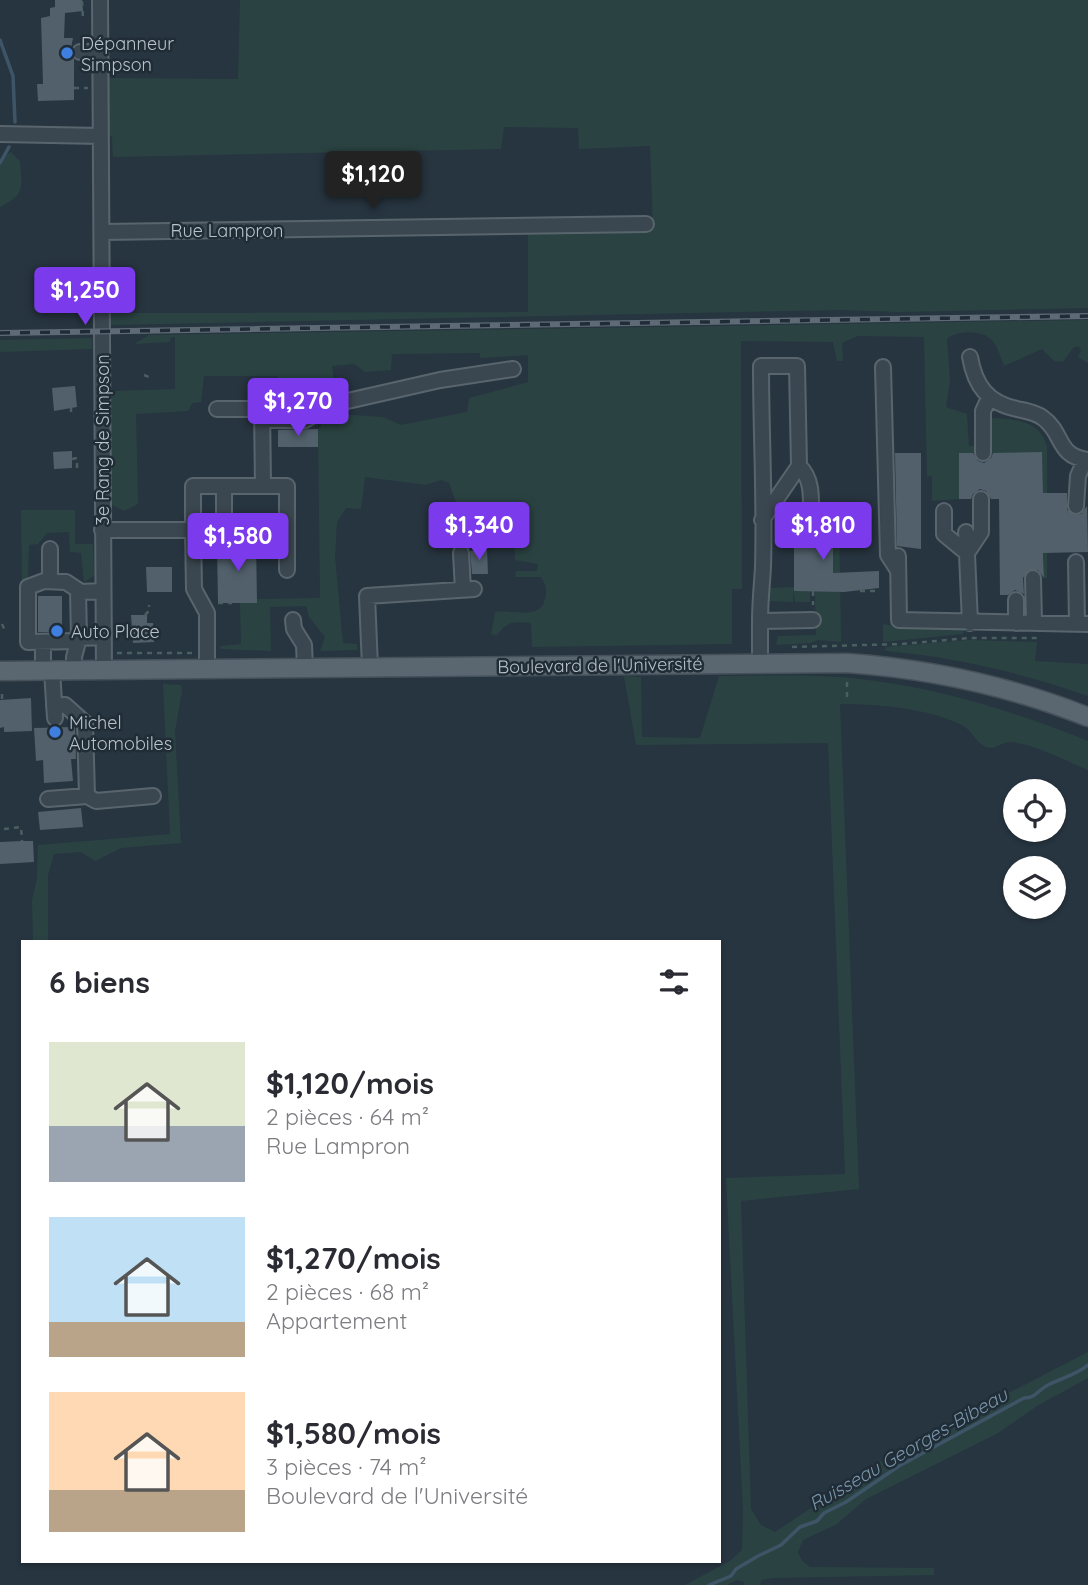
<!DOCTYPE html>
<html lang="fr">
<meta charset="utf-8">
<style>
body{margin:0;font-family:Quicksand,sans-serif;background:#f2f2f3;color:#2b2b33;height:100vh;display:flex;flex-direction:column;font-size:26px;white-space:nowrap}
*{box-sizing:border-box;margin:0}
p{font-size:23px;color:#7c7c81}
.icon{flex:none;width:38px;height:38px;fill:none;stroke:currentColor;stroke-width:2;stroke-linecap:round;stroke-linejoin:round}
.map{position:relative;flex:1;overflow:hidden}
.sheet{position:absolute;left:21px;top:940px;width:700px;height:623px;display:flex;flex-direction:column;background:#fff;border-radius:0px;box-shadow:0 2px 5px #0004}
.sheet>*{flex:none}
.buttons{position:absolute;left:1003px;top:779px;display:grid;gap:14px}
.buttons a{display:grid;place-items:center;width:63px;height:63px;border-radius:50%;background:#fff;box-shadow:0 2px 5px #0004;font-size:35px}
.price{position:absolute;translate:-50% -60px;padding:0 16px;border-radius:7px;background:#7c3aed;color:#fff;font-size:23px;line-height:46px;filter:drop-shadow(0 2px 4px #0008)}
.price::after{content:'';position:absolute;left:50%;top:42px;width:21px;height:16px;margin-left:-10px;background:inherit;clip-path:polygon(0 0,100% 0,50% 100%)}
.price.active{background:#222;color:#fff}
ul{padding:0;list-style:none}
li{display:flex;align-items:center;gap:21px;height:175px;padding:0 28px}
li span{display:grid;place-items:center;flex:none;width:196px;height:140px;border-radius:0px;color:#555}
li>.icon{margin-inline-start:auto}
span .icon{width:84px;height:84px;fill:#fffc;stroke-width:1}
li b{font-size:30px}
h2{display:flex;justify-content:space-between;align-items:center;height:84px;padding:0 28px;font-size:30px}
.map>svg:first-child{display:block}
</style>
<div class="map">
<svg width="1088" height="1585" viewBox="0 0 1088 1585">
<rect width="100%" height="100%" fill="#273540"/>
<!-- green -->
<path fill="#2a4342" d="M 240,0 L 1088,0 L 1088,308 L 900,312 L 841,310 L 111,325 L 111,313 L 528,312 L 528,232 L 653,230 L 650,146 L 579,149 L 578,128 L 504,127 L 501,149 L 113,157 L 112,136 L 108,135 L 108,78 L 238,79 Z
M 11,152 L 20,161 C 22,187 26,194 0,207 L 0,159 Z
M 1088,320 L 1088,363 L 1078,357 L 1081,350 L 1078,346 L 1073,348 L 1063,362 L 1054,361 L 1042,349 L 1004,366 C 1001,359 999,351 995,344 C 987,330 959,329 947,339 L 950,380 L 946,407 L 967,414 L 969,446 L 977,446 L 977,453 L 959,453 L 959,499 L 932,501 L 932,476 L 927,476 L 924,337 L 858,336 L 842,343 L 843,361 L 837,361 L 833,342 L 741,341 L 742,589 L 732,589 L 732,644 L 532,647 L 531,623 C 515,622 508,620 497,635 L 491,634 L 495,612 C 510,609 541,621 545,599 C 547,591 546,584 541,577 L 515,577 L 516,571 L 537,571 L 538,564 L 515,560 L 514,540 L 486,541 L 485,520 L 456,502 L 449,483 L 441,480 L 426,485 L 365,477 L 361,509 L 346,508 L 337,522 L 335,557 L 343,643 L 357,644 L 357,650 L 320,651 L 325,637 L 309,617 L 306,606 L 270,607 L 271,651 L 221,649 L 220,646 L 241,644 L 240,603 L 257,603 L 257,599 L 320,598 L 318,429 L 321,427 L 322,413 L 383,417 L 401,425 L 467,412 L 469,398 L 528,382 L 528,355 L 480,358 L 480,353 L 392,354 L 391,370 L 365,372 L 354,364 L 332,366 L 335,388 L 331,399 L 321,402 L 320,390 L 279,382 L 278,376 L 204,376 L 201,402 L 192,403 L 188,411 L 136,414 L 138,504 L 124,511 L 112,505 L 112,391 L 175,389 L 175,337 L 171,337 L 170,342 L 134,344 L 149,335 Z
M 92,338 L 92,349 L 0,352 L 0,340 Z
M 989,418 C 1013,419 1040,419 1047,447 L 1047,578 L 1044,578 L 1042,453 L 987,453 Z
M 21,510 L 75,510 L 75,544 L 93,544 L 94,576 L 84,582 L 81,553 L 70,552 L 69,532 L 47,533 L 38,544 L 29,545 L 28,578 L 22,581 Z
M 839,516 L 841,642 L 818,640 L 810,643 L 776,645 L 778,636 L 816,635 L 815,591 L 833,591 L 833,517 Z
M 794,587 L 795,591 L 810,591 L 810,602 L 795,602 L 793,591 L 793,602 L 767,601 L 767,588 Z
M 883,624 L 894,626 L 965,630 L 963,634 L 883,642 Z
M 968,640 L 1037,642 L 1035,661 L 1088,664 L 1088,696 C 1022,673 955,657 886,651 L 885,647 Z
M 624,676 L 641,677 L 642,737 L 700,738 L 719,676 C 763,676 808,674 852,678 C 936,687 1010,710 1088,741 L 1088,770 C 1064,760 1037,745 1011,742 C 1002,741 995,751 986,747 C 975,742 972,730 962,725 C 926,708 880,704 840,704 L 859,1189 L 741,1201 L 751,1509 L 761,1525 L 775,1532 L 900,1449 L 1088,1352 L 1088,1378 L 1037,1406 L 998,1433 L 866,1499 L 837,1524 L 803,1540 L 798,1552 L 802,1561 L 810,1567 L 934,1568 L 934,1575 L 773,1578 L 761,1580 L 760,1585 L 745,1585 L 744,1582 L 737,1580 L 727,1585 L 685,1585 L 730,1561 L 742,1550 L 743,1510 L 726,1178 L 845,1174 L 828,743 L 636,745 Z
M 163,684 L 181,685 L 182,691 L 175,731 L 181,843 L 121,848 L 95,861 L 81,852 L 54,854 L 48,875 L 48,941 L 33,941 L 32,900 L 37,878 L 38,845 L 170,834 Z"/>
<g fill="none" stroke-linecap="round" stroke-linejoin="round">
<!-- stream -->
<path stroke="#3e5568" stroke-width="3.5" d="M 0,40 L 13,76 L 15,122
M 0,163 L 9,147
M 709,1585 L 731,1576 L 736,1569 L 758,1556 L 781,1545 L 800,1527 L 817,1521 L 824,1513 L 846,1502 L 899,1466 L 1024,1398 C 1036,1398 1038,1390 1048,1385 C 1061,1378 1076,1375 1088,1365"/>
</g>
<!-- building -->
<path fill="#51606b" d="M 55,0 L 82,0 L 83,11 L 65,13 L 64,38 L 73,38 L 70,53 L 74,59 L 74,100 L 38,101 L 37,84 L 43,84 L 41,18 L 50,16 L 50,8 L 55,7 Z
M 75,386 L 77,407 L 54,411 L 52,388 Z
M 318,429 L 318,447 L 278,447 L 278,430 Z
M 72,451 L 72,468 L 54,469 L 53,452 Z
M 1042,452 L 1043,493 L 1067,493 L 1067,510 L 1075,515 L 1081,514 L 1087,506 L 1088,552 L 1043,553 L 1044,578 L 1038,570 L 1029,570 L 1023,578 L 1024,594 L 1015,590 L 1008,595 L 1000,595 L 999,499 L 991,499 L 986,491 L 980,489 L 973,494 L 971,499 L 959,499 L 959,453 L 973,453 L 978,461 L 984,463 L 991,458 L 993,453 Z
M 895,453 L 921,453 L 921,549 L 897,546 Z
M 794,517 L 801,517 L 806,525 L 812,527 L 819,522 L 821,517 L 833,517 L 833,573 L 879,571 L 879,588 L 844,592 L 794,591 Z
M 234,541 L 256,541 L 257,603 L 218,603 L 217,547 L 228,550 Z
M 487,550 L 488,574 L 472,574 L 470,551 Z
M 146,567 L 172,567 L 172,592 L 147,592 Z
M 38,596 L 62,596 L 62,632 L 38,632 Z
M 131,615 L 147,615 L 147,623 L 153,623 L 154,642 L 133,643 Z
M 31,698 L 32,731 L 4,732 L 4,727 L 0,728 L 0,700 Z
M 75,727 L 76,759 L 71,759 L 73,781 L 44,783 L 43,760 L 36,761 L 34,728 Z
M 81,808 L 83,827 L 40,830 L 38,812 Z
M 22,841 L 33,841 L 34,862 L 0,864 L 0,842 Z"/>
<g fill="none" stroke-linecap="round" stroke-linejoin="round">
<defs>
<path id="minor" d="M 100,0 L 104,670
M 80,52 L 101,52
M 0,134 L 101,136
M 102,232 L 646,224
M 970,357 C 975,386 988,403 1017,409 C 1026,411 1035,412 1043,418 C 1064,433 1056,456 1088,460
M 883,367 L 888,555 L 897,569
M 217,409 L 262,409 L 263,486
M 263,420 L 305,420 L 330,405 L 440,380 L 513,369
M 983,453 L 983,411 L 989,398
M 799,466 C 813,479 811,499 811,517
M 224,486 L 224,541
M 1076,506 L 1078,476 L 1085,460
M 944,511 L 944,534 L 967,553 L 981,532 L 981,499
M 102,530 L 193,530 L 194,589 L 207,613 L 207,669
M 193,530 L 193,486 L 287,486 L 287,570
M 966,532 L 970,623
M 461,553 L 463,590
M 898,556 L 899,620 L 1088,624
M 1076,562 L 1077,624
M 1033,578 L 1034,623
M 50,581 L 50,549
M 78,591 L 79,638 L 103,637
M 1016,600 L 1016,623
M 293,620 L 294,629 L 304,645 L 305,668
M 760,621 C 760,602 762,585 763,567 C 765,500 761,433 761,366 L 797,366 L 799,466 L 762,520
M 78,641 L 28,642 L 28,587 L 44,581 L 66,582 L 81,592 L 102,591
M 43,642 L 43,670
M 760,663 L 760,621 L 813,620
M 370,667 L 367,596 L 474,589
M 52,670 L 55,718
M 74,670 L 74,657 L 79,638
M 54,706 L 65,705 L 85,723 L 87,796
M 48,799 L 87,796 L 96,801 L 153,796"/>
<path id="major" d="M 0,671 L 847,663 C 931,669 1010,686 1088,717"/>
</defs>
<!-- minor casing -->
<use href="#minor" stroke="#59656d" stroke-width="18"/>
<!-- major casing -->
<use href="#major" stroke="#455059" stroke-width="21"/>
<!-- path -->
<path stroke="#4a5f5f" stroke-width="2.5" stroke-dasharray="5 5" stroke-linecap="butt" d="M 82,1 L 83,18
M 74,88 L 88,88
M 144,375 L 151,378
M 71,407 L 71,413
M 72,459 L 77,458 L 77,472
M 813,591 L 813,605
M 860,591 L 875,591
M 218,603 L 232,603
M 145,615 L 149,611 L 149,605
M 2,624 L 5,631
M 792,647 L 902,644 L 969,638 L 1037,638
M 117,653 L 194,653
M 2,694 L 2,700
M 847,697 L 847,677
M 4,829 L 21,827 L 22,841"/>
<!-- minor -->
<use href="#minor" stroke="#3b4750" stroke-width="14"/>
<!-- major -->
<use href="#major" stroke="#5a6670" stroke-width="18"/>
<defs>
<path id="rail" d="M 0,333 L 1088,316"/>
</defs>
<!-- rail casing -->
<use href="#rail" stroke="#5e6b77" stroke-width="6"/>
<!-- rail -->
<use href="#rail" stroke="#202c36" stroke-width="3.5" stroke-dasharray="10" stroke-linecap="butt"/>
</g>
<!-- markers -->
<g fill="#3f7fe0" stroke="#202c36" stroke-width="2.5">
<circle cx="67" cy="53" r="7"/>
<circle cx="57" cy="631" r="7"/>
<circle cx="55" cy="732" r="7"/>
</g>
<g text-anchor="middle" dominant-baseline="central" stroke-width="5" stroke-linejoin="round" paint-order="stroke">
<!-- poi labels -->
<g font-size="18" fill="#b8c2ca" stroke="#202c36" text-anchor="start">
<text x="81" y="43">Dépanneur<tspan x="81" dy="21">Simpson</tspan></text>
<text x="71" y="631">Auto Place</text>
<text x="69" y="722">Michel<tspan x="69" dy="21">Automobiles</tspan></text>
</g>
<!-- street labels -->
<g font-size="18" fill="#b8c2ca" stroke="#202c36">
<text x="227" y="230">Rue Lampron</text>
<text transform="translate(102 440) rotate(-90)">3e Rang de Simpson</text>
<text transform="translate(600 665) rotate(-1)">Boulevard de l'Université</text>
</g>
<!-- water labels -->
<g font-size="19" font-style="italic" fill="#7a96ab" stroke="#202c36">
<text transform="translate(908 1449) rotate(-30)">Ruisseau Georges-Bibeau</text>
</g>
</g>
</svg>
<div class="buttons">
<a><svg class="icon" aria-label="locate" viewBox="0 0 24 24"><circle cx="12" cy="12" r="6"/><path d="M12 2v4M12 18v4M2 12h4M18 12h4"/></svg></a>
<a><svg class="icon" aria-label="layers" viewBox="0 0 24 24"><path d="M12 4l9 5-9 5-9-5zM3 14l9 5 9-5"/></svg></a>
</div>
<b class="price active" style="left:373px;top:211px">$1,120</b>
<b class="price" style="left:85px;top:327px">$1,250</b>
<b class="price" style="left:298px;top:438px">$1,270</b>
<b class="price" style="left:479px;top:562px">$1,340</b>
<b class="price" style="left:823px;top:562px">$1,810</b>
<b class="price" style="left:238px;top:573px">$1,580</b>
<section class="sheet">
<h2>6 biens<svg class="icon" aria-label="filters" viewBox="0 0 24 24"><path d="M4 7h16M4 17h16"/><circle cx="9" cy="7" r="2"/><circle cx="15" cy="17" r="2"/></svg></h2>
<ul>
<li><span style="background:linear-gradient(#dfe7d0 60%,#9aa5b1 0)"><svg class="icon" aria-label="home" viewBox="0 0 24 24"><path d="M3 11l9-7 9 7M6 9v11h12V9"/></svg></span><div><b>$1,120/mois</b><p>2 pièces · 64 m²</p><p>Rue Lampron</p></div></li>
<li><span style="background:linear-gradient(#bfe0f5 75%,#b9a48a 0)"><svg class="icon" aria-label="home" viewBox="0 0 24 24"><path d="M3 11l9-7 9 7M6 9v11h12V9"/></svg></span><div><b>$1,270/mois</b><p>2 pièces · 68 m²</p><p>Appartement</p></div></li>
<li><span style="background:linear-gradient(#ffd9b3 70%,#b9a48a 0)"><svg class="icon" aria-label="home" viewBox="0 0 24 24"><path d="M3 11l9-7 9 7M6 9v11h12V9"/></svg></span><div><b>$1,580/mois</b><p>3 pièces · 74 m²</p><p>Boulevard de l'Université</p></div></li>
</ul>
</section>
</div>
